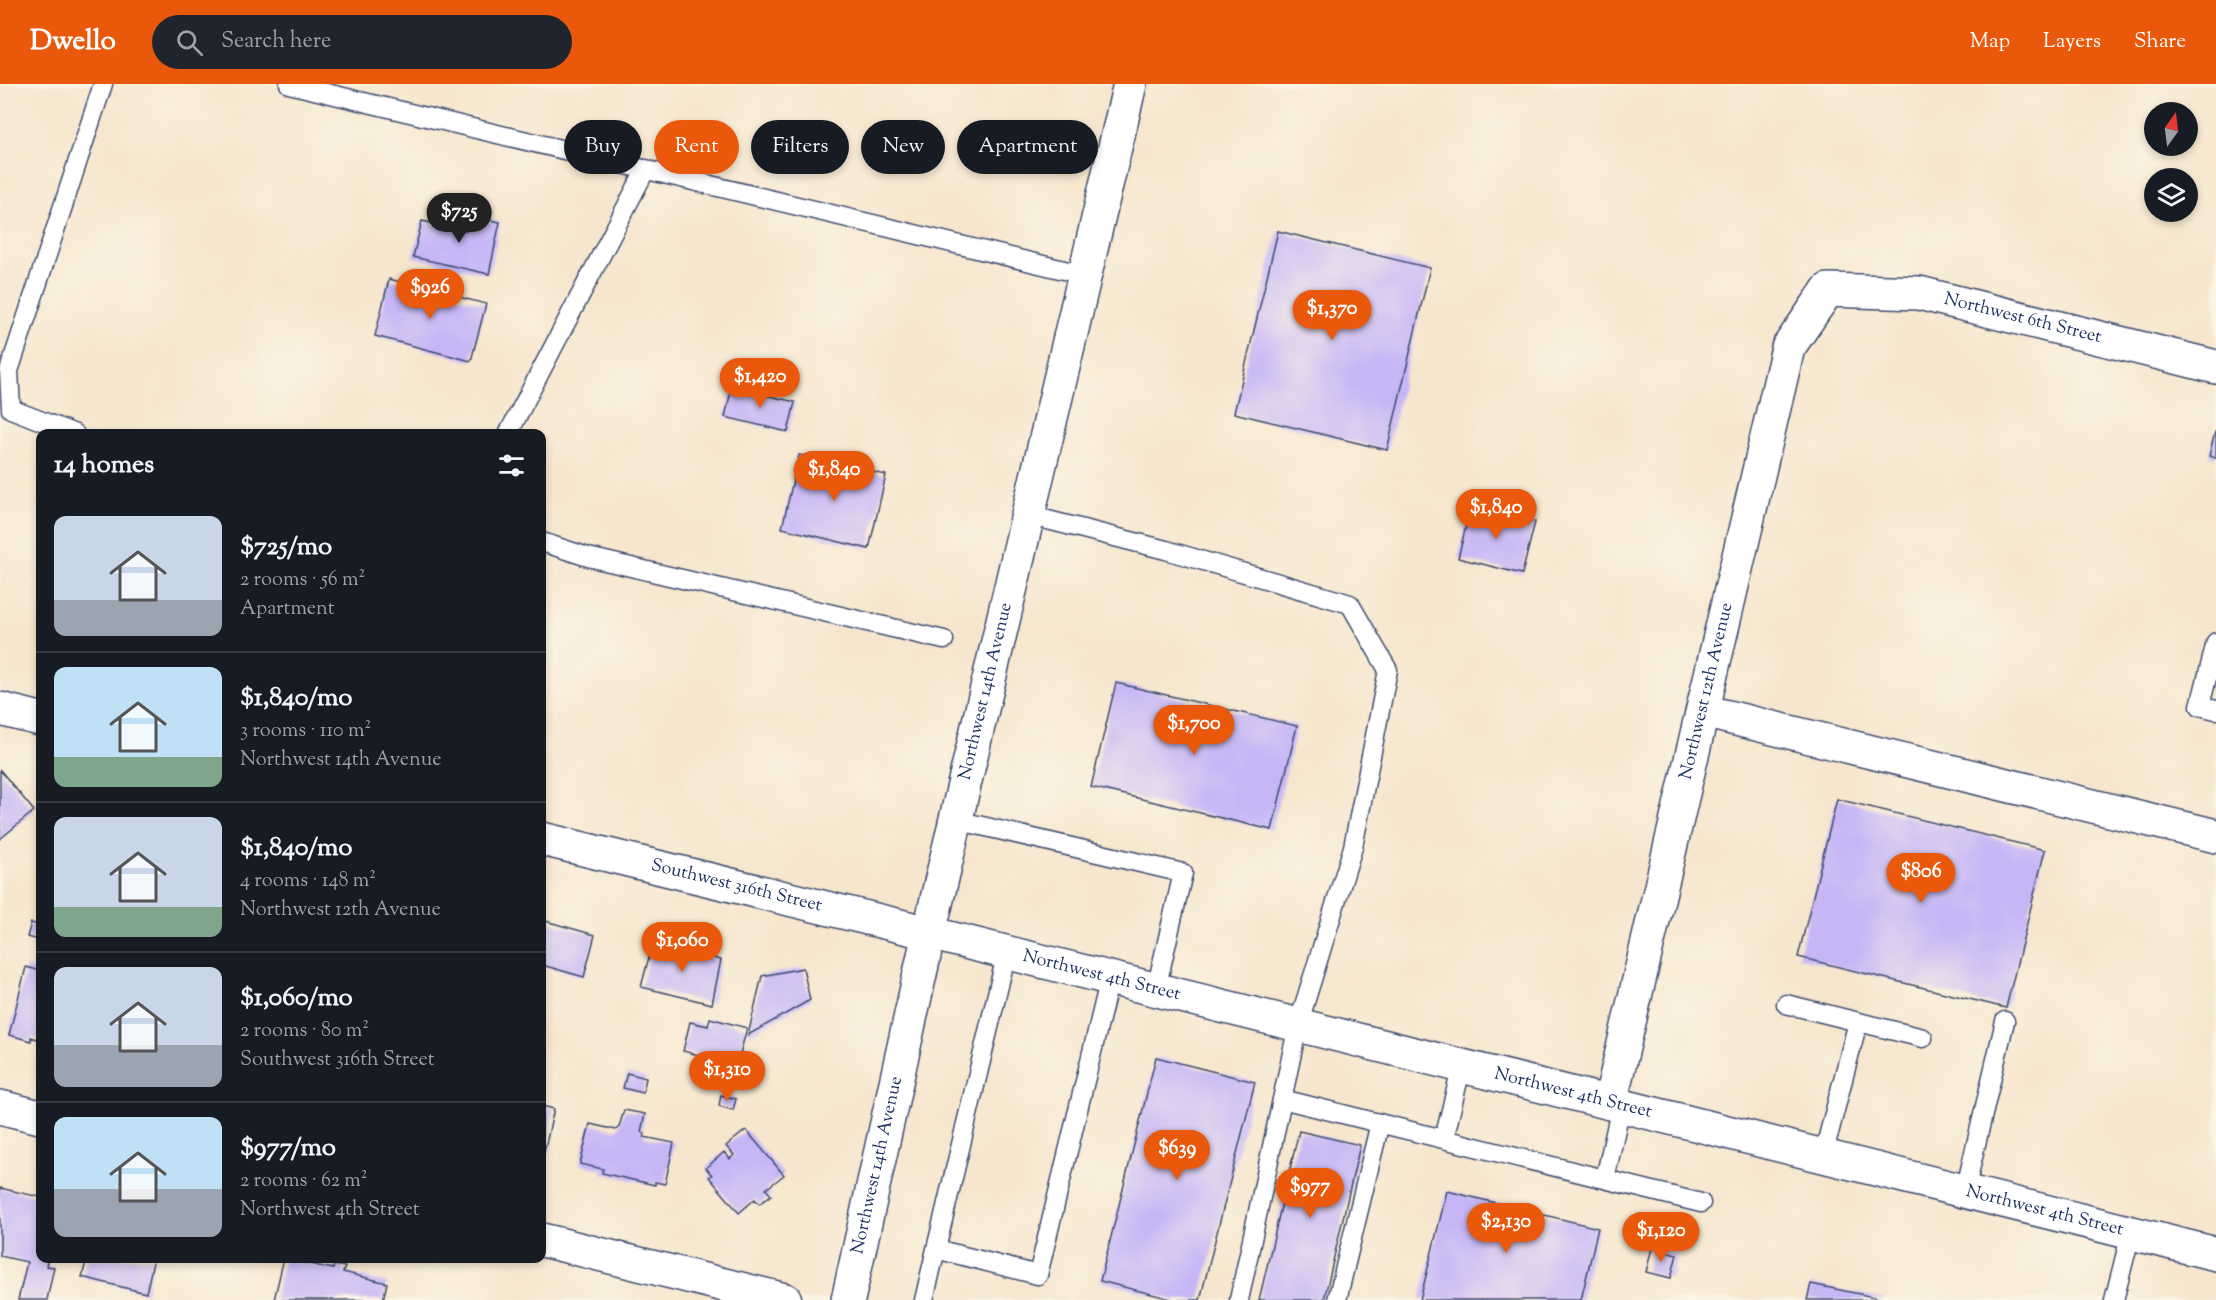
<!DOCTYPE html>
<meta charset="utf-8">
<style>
body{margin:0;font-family:"Sorts Mill Goudy",serif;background:#20242c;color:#f1f3f6;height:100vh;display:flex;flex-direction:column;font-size:22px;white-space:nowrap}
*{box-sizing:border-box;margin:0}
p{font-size:20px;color:#9ea1a6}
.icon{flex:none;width:33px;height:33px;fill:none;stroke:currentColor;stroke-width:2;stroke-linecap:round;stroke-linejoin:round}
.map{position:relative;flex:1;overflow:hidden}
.details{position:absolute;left:36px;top:345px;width:510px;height:834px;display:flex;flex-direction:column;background:#171b24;border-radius:12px;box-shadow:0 3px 9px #0003}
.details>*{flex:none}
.guide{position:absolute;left:564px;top:36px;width:570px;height:54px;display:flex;gap:12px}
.needle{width:39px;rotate:14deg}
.fabs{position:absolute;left:2144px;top:18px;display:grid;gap:12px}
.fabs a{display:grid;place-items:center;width:54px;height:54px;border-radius:50%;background:#171b24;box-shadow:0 3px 9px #0003;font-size:30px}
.price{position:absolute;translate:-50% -51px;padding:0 14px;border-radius:21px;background:#ea580c;color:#fff;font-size:20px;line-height:39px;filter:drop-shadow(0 2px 3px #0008)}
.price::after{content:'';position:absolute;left:50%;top:36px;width:18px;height:14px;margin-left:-9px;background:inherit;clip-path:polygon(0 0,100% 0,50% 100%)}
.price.on{background:#222;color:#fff}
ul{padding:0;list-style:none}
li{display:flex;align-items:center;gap:18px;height:150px;padding:0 18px}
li+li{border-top:2px solid #363941}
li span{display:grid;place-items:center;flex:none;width:168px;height:120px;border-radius:12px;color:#555}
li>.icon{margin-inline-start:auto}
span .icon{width:72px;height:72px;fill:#fffc;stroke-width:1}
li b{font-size:26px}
h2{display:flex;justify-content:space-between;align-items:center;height:72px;padding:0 18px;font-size:26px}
.tag{padding:0 21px;border-radius:27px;background:#171b24;box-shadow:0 3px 9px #0003;font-size:21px;line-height:54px}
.tag.on{background:#ea580c;color:#fff}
header{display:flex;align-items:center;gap:36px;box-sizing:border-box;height:84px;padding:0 30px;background:#ea580c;color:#fff}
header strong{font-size:28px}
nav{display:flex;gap:33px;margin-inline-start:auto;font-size:21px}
.search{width:420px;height:54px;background:#20242c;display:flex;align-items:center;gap:15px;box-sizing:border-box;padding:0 21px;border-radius:33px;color:#9ea1a6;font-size:22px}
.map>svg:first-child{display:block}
</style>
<header>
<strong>Dwello</strong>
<div class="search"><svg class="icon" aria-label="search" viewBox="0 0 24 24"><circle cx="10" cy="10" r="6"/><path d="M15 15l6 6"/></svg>Search here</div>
<nav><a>Map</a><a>Layers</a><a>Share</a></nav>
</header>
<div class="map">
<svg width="2216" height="1216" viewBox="0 0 2216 1216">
<rect width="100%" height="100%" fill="#fcf5e5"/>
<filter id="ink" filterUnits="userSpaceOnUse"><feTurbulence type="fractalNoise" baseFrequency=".0167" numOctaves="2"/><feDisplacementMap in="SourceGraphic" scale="12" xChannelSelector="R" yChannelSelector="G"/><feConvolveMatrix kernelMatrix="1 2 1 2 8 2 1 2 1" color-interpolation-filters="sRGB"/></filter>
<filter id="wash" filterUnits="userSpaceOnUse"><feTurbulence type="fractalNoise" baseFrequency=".008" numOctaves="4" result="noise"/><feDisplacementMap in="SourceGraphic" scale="24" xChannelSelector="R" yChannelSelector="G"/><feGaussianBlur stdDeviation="1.35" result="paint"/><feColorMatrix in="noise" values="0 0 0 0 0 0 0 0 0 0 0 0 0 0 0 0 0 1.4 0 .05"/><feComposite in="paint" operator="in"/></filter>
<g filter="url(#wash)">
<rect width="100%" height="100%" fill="#f6e6cd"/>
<g id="blocks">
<!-- building -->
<path fill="#c6b6f6" d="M 470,131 L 500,138 L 489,190 L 413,173 L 422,137 L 466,147 Z
M 1278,147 L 1430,184 L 1387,366 L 1234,329 Z
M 389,195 L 486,220 L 471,277 L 375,252 Z
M 732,303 L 795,318 L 788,348 L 725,333 Z
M 2215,348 L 2216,348 L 2216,374 L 2209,372 Z
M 799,371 L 886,391 L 869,465 L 782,444 Z
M 1471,422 L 1535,438 L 1522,490 L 1458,474 Z
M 1116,599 L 1297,642 L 1272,746 L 1091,703 Z
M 0,686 L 34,727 L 0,755 Z
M 1837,715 L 2045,766 L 2006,924 L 1798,873 Z
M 542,836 L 595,851 L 584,893 L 542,881 Z
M 31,839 L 40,841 L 40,856 L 27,853 Z
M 653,858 L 721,876 L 712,920 L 641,903 Z
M 26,883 L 40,887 L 40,956 L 31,953 L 31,957 L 9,951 Z
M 803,884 L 810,916 L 748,951 L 762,892 Z
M 710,934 L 747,944 L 737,981 L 683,967 L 690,938 L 708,942 Z
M 1156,973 L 1255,998 L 1200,1216 L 1175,1216 L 1100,1197 Z
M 627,989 L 646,994 L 643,1009 L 623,1004 Z
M 721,1011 L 736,1015 L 733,1026 L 719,1022 Z
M 542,1022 L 554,1025 L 543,1073 L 542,1073 Z
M 624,1026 L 645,1030 L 641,1048 L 645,1049 L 644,1053 L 674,1059 L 665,1100 L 655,1098 L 655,1101 L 602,1089 L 603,1085 L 580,1080 L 590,1040 L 616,1046 L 619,1043 Z
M 746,1046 L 784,1091 L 766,1105 L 771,1111 L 759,1120 L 755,1115 L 739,1129 L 709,1093 L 712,1091 L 706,1084 L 724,1068 L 730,1075 L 734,1071 L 726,1062 Z
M 1299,1047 L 1360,1061 L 1324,1216 L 1259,1216 Z
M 0,1104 L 40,1113 L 40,1174 L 48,1174 L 46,1182 L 54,1183 L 47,1216 L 18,1216 L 27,1178 L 0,1172 Z
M 1447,1107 L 1598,1144 L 1581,1216 L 1420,1216 Z
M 1652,1164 L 1677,1170 L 1671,1194 L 1646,1188 Z
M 87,1174 L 154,1174 L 146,1209 L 82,1193 Z
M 284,1174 L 333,1185 L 334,1181 L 345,1183 L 343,1188 L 387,1199 L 383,1216 L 274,1216 Z
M 1811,1200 L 1884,1215 L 1884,1216 L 1807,1216 Z"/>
</g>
</g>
<g filter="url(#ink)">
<use href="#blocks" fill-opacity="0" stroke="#3c4a6f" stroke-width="1.5"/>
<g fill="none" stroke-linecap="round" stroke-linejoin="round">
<defs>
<path id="service" d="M 289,0 L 1085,191
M 75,350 L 11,325 L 9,287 L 103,0
M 508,350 L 646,85
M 1028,431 L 1166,466 L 1350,520 L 1388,586 L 1353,763 L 1298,941 L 1239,1216
M 542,458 L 588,473 L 944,556
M 2216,558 L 2200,622 L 2216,626
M 956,736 L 1183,789 L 1156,905
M 1007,868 L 936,1165 L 1038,1191 L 1110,894
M 1786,920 L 1923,954
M 1282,1015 L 1701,1119
M 1444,1055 L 1462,981
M 1823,1072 L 1858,938
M 1605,1095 L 1621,1022
M 1965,1107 L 2005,937
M 924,1216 L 936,1165
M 1337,1216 L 1380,1039
M 2114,1216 L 2131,1149"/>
<g id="minor">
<path d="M 0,625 L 40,635"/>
<path d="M 1703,627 L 2216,752"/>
<path id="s1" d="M 542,755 L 929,849 L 2216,1170"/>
<path id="s2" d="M 1610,1019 L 1788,264 L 1828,206 L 1919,209 L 2216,283"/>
<path d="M 0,1023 L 40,1033"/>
<path d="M 542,1156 L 785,1216"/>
</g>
<g id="tertiary">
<path id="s3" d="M 848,1216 L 929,849 L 1130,0"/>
</g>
</defs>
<!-- service casing -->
<use href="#service" stroke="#3c4a6f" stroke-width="21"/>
<!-- minor casing -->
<use href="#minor" stroke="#3c4a6f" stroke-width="36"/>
<!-- tertiary casing -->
<use href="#tertiary" stroke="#3c4a6f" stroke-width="36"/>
<!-- service -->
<use href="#service" stroke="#fff" stroke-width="18"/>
<!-- minor -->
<use href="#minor" stroke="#fff" stroke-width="33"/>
<!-- tertiary -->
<use href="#tertiary" stroke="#fff" stroke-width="33"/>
</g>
</g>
<g text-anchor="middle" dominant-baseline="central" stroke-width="4.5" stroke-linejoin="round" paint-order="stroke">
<!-- street labels -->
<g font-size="18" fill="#1b2f5e" stroke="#fcf5e5">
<text stroke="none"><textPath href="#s2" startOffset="1044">Northwest 6th Street</textPath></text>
<text stroke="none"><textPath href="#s3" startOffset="624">Northwest 14th Avenue</textPath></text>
<text stroke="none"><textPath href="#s2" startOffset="423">Northwest 12th Avenue</textPath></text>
<text stroke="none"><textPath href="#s1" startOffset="200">Southwest 316th Street</textPath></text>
<text stroke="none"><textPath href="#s1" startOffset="576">Northwest 4th Street</textPath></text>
<text stroke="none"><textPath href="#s1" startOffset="1062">Northwest 4th Street</textPath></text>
<text stroke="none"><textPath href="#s3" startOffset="138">Northwest 14th Avenue</textPath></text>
<text stroke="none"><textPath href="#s1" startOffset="1548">Northwest 4th Street</textPath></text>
</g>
</g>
</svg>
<div class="fabs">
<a><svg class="needle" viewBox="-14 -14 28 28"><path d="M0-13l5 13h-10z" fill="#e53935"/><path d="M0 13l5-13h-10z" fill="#9ea1a6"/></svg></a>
<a><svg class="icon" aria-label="layers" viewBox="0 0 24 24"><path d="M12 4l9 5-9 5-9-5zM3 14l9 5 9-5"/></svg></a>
</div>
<b class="price on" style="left:459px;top:160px">$725</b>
<b class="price" style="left:430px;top:236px">$926</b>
<b class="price" style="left:1332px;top:257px">$1,370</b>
<b class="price" style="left:760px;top:325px">$1,420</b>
<b class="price" style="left:834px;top:418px">$1,840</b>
<b class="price" style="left:1496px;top:456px">$1,840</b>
<b class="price" style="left:1194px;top:672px">$1,700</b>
<b class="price" style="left:1921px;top:820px">$806</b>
<b class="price" style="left:682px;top:889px">$1,060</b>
<b class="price" style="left:727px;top:1018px">$1,310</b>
<b class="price" style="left:1177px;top:1097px">$639</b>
<b class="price" style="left:1310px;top:1135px">$977</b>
<b class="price" style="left:1506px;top:1170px">$2,130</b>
<b class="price" style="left:1661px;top:1179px">$1,120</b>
<div class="guide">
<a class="tag">Buy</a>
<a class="tag on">Rent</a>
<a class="tag">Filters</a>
<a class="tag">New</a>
<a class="tag">Apartment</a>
</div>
<section class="details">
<h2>14 homes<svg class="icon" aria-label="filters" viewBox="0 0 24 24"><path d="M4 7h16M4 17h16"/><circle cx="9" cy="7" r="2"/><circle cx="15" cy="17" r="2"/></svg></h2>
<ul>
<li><span style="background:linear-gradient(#c9d6e8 70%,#9aa5b1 0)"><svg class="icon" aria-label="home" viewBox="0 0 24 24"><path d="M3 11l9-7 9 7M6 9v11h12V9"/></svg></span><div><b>$725/mo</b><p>2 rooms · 56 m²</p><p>Apartment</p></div></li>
<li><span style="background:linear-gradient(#bfe0f5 75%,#7fa58c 0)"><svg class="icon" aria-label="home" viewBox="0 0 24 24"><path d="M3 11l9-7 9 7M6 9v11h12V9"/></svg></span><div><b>$1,840/mo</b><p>3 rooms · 110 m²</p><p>Northwest 14th Avenue</p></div></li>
<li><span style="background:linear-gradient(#c9d6e8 75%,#7fa58c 0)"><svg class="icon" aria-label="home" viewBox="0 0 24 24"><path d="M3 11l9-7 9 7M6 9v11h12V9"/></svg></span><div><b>$1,840/mo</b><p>4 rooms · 148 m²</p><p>Northwest 12th Avenue</p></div></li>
<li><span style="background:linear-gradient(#c9d6e8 65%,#9aa5b1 0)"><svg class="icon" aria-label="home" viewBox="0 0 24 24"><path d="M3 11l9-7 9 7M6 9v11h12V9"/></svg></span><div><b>$1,060/mo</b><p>2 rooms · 80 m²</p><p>Southwest 316th Street</p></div></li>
<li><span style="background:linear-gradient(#bfe0f5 60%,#9aa5b1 0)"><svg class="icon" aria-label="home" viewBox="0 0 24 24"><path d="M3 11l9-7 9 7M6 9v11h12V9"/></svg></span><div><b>$977/mo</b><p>2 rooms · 62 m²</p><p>Northwest 4th Street</p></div></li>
</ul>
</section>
</div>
